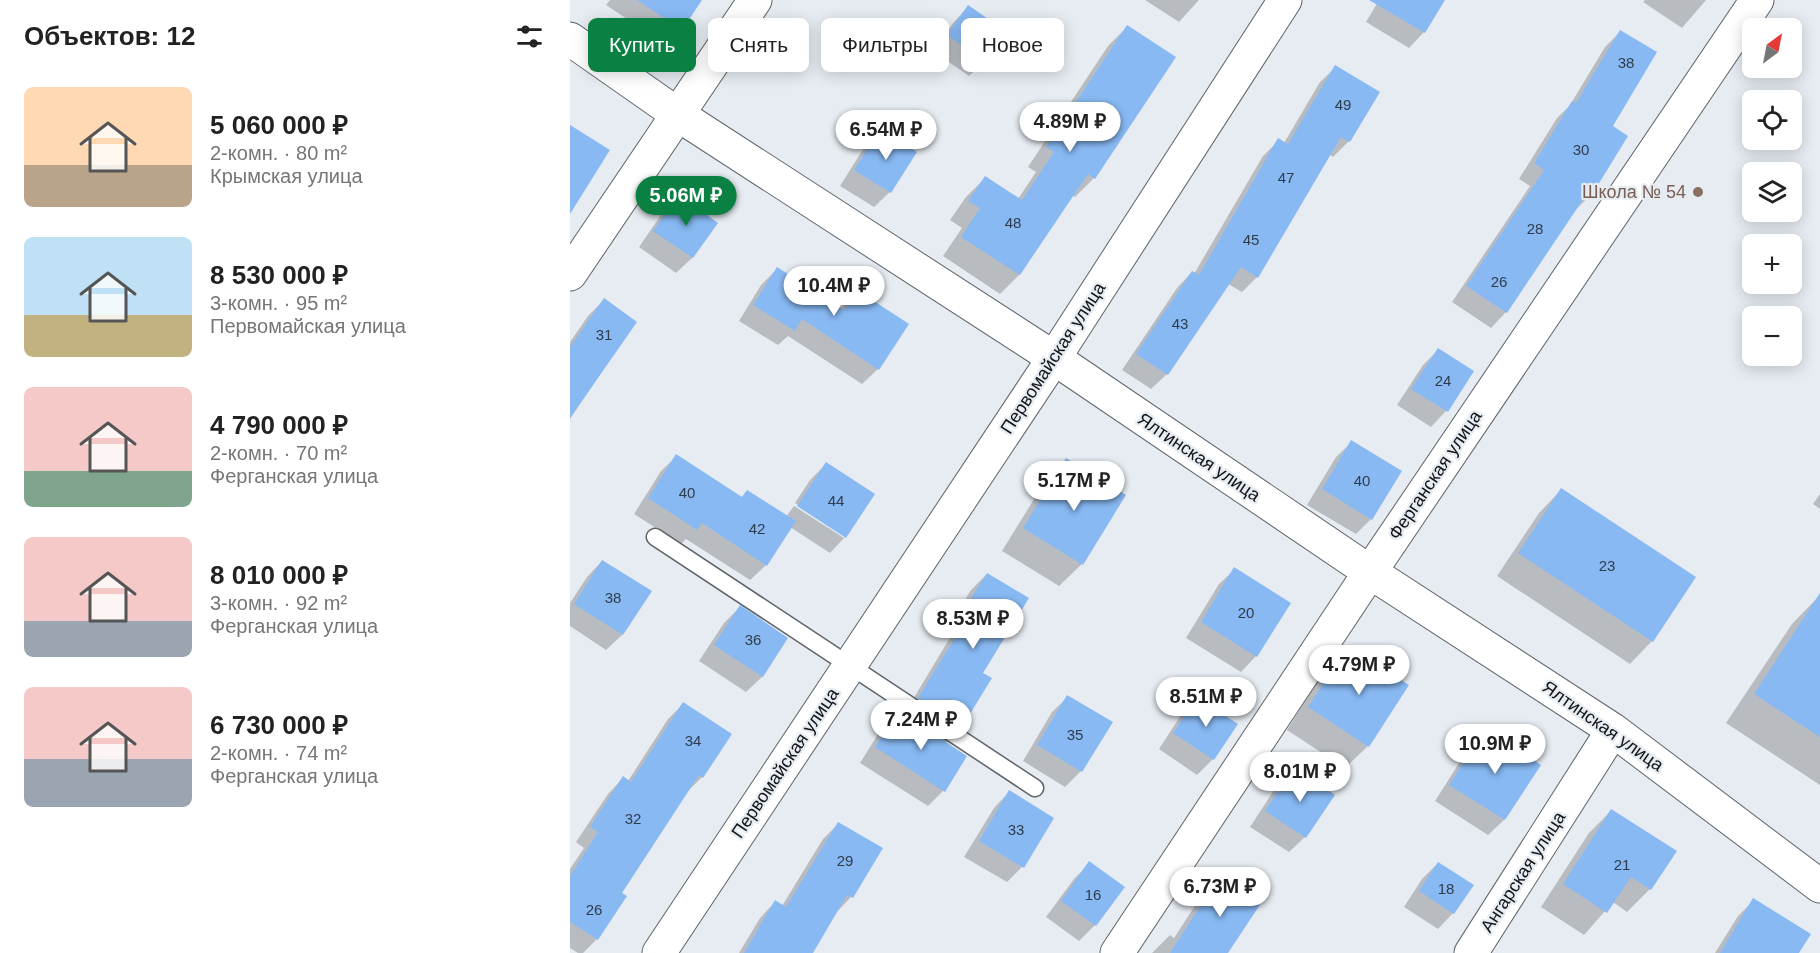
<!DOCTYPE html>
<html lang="ru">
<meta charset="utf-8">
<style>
body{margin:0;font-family:Helvetica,sans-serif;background:#f2f2f2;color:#222;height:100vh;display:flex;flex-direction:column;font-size:22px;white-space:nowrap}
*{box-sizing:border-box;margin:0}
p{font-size:20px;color:#767676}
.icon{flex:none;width:33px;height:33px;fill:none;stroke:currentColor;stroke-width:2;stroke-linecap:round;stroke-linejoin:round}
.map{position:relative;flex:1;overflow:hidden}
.drawer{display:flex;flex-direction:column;background:#fff;width:570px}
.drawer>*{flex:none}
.guide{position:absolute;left:18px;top:18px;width:570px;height:54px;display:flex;gap:12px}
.needle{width:39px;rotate:32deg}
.tools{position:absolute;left:1172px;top:18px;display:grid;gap:12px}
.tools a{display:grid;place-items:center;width:60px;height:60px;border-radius:9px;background:#fff;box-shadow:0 3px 15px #0003;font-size:30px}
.price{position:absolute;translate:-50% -51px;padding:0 14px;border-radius:21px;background:#fff;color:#222;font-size:20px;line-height:39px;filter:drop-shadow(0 2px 3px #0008)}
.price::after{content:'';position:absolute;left:50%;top:36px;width:18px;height:14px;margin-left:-9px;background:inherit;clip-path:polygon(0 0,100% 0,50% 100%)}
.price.on{background:#0b8043;color:#fff}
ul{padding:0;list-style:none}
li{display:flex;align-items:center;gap:18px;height:150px;padding:0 24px}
li span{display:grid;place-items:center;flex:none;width:168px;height:120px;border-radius:9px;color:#555}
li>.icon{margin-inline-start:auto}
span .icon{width:72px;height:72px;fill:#fffc;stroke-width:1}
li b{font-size:26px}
h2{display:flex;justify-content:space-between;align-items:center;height:72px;padding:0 24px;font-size:26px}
.tag{padding:0 21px;border-radius:9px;background:#fff;box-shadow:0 3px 15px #0003;font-size:21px;line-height:54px}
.tag.on{background:#0b8043;color:#fff}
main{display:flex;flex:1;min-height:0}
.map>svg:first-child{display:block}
</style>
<main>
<section class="drawer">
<h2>Объектов: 12<svg class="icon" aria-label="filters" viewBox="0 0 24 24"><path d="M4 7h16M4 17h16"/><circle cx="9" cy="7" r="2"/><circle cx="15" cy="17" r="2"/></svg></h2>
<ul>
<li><span style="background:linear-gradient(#ffd9b3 65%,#b9a48a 0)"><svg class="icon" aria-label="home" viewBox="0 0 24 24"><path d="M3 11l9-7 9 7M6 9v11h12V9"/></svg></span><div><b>5 060 000 ₽</b><p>2-комн. · 80 m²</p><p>Крымская улица</p></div></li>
<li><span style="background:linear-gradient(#bfe0f5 65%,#c2b280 0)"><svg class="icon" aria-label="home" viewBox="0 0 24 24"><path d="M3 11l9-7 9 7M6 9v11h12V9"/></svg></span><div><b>8 530 000 ₽</b><p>3-комн. · 95 m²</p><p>Первомайская улица</p></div></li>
<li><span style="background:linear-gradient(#f6c9c9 70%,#7fa58c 0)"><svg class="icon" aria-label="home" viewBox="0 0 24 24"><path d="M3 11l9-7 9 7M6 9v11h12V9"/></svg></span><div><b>4 790 000 ₽</b><p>2-комн. · 70 m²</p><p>Ферганская улица</p></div></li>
<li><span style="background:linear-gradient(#f6c9c9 70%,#9aa5b1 0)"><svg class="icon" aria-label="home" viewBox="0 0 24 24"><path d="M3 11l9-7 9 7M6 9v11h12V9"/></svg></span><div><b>8 010 000 ₽</b><p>3-комн. · 92 m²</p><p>Ферганская улица</p></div></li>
<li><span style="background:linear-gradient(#f6c9c9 60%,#9aa5b1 0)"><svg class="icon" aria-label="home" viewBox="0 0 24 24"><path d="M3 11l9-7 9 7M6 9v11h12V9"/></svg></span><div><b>6 730 000 ₽</b><p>2-комн. · 74 m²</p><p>Ферганская улица</p></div></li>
</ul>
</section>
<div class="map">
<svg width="1250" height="953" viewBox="0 0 1250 953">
<rect width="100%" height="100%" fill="#e6ecf2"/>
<!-- shadow -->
<path fill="#0003" d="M 40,0 L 130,0 L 111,29 L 95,44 L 36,5 Z
M 575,0 L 629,0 L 609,22 Z
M 809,0 L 874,0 L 854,32 L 839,48 L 796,22 Z
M 1075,0 L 1136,0 L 1112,28 L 1073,2 Z
M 398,7 L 415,61 L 399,76 L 363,51 L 383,23 Z
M 557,27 L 524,178 L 505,197 L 502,195 L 449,275 L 430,294 L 373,256 L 392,228 L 380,220 L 396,197 L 415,178 L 448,199 L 466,172 L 458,167 L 538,46 Z
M 1050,32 L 1041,126 L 1019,197 L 1003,212 L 936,312 L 921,328 L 882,302 L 960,186 L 949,179 L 987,118 L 1000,105 L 1035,47 Z
M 766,67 L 779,141 L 763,157 L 759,154 L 687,277 L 672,292 L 658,284 L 597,374 L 581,389 L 552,370 L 607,288 L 622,272 L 624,274 L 693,156 L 709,140 L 714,143 L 750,82 Z
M 310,131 L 320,192 L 304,207 L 270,186 L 295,146 Z
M 109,197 L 146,223 L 122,258 L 106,273 L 69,247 L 93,212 Z
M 207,269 L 271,309 L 287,292 L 308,369 L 292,384 L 218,336 L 208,345 L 169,321 L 191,285 Z
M 34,300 L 65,322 L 0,419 L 0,342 L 18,316 Z
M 868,350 L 902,371 L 876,411 L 861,427 L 827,405 L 853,365 Z
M 782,442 L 801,519 L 786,534 L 737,505 L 766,457 Z
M 107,456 L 171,498 L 177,491 L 216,517 L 224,506 L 274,538 L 274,535 L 225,503 L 240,480 L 256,464 L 275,537 L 260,553 L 220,527 L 196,565 L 180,580 L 116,539 L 111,544 L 64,514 L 91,471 Z
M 496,460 L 512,564 L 489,586 L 432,551 L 474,483 Z
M 991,490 L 1082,641 L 1060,664 L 927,576 L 969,513 Z
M 1250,494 L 1250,509 L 1243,504 Z
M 32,561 L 80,592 L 52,635 L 36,650 L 0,626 L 0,603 L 17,577 Z
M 665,569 L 686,656 L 671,672 L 616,638 L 649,584 Z
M 417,574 L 411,673 L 420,679 L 391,727 L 375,743 L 373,791 L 358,806 L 290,763 L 312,728 L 328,713 L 333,716 L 384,631 L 378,627 L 401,590 Z
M 1250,595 L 1250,785 L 1156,723 L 1222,624 Z
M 170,607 L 216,638 L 192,677 L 176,692 L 129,661 L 154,623 Z
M 778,648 L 798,746 L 775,768 L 717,730 L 755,670 Z
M 498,697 L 540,723 L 511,771 L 495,787 L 453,761 L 482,712 Z
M 627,699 L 643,759 L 627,775 L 589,749 L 611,715 Z
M 113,704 L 132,777 L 117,792 L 50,893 L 55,897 L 27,939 L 13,953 L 8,953 L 0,948 L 0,869 L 14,848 L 6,842 L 38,794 L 53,778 L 58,781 L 98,719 Z
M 915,731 L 969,765 L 934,820 L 918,835 L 865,801 L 900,746 Z
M 724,769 L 735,837 L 719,852 L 680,827 L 708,784 Z
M 439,792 L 452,867 L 437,882 L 394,857 L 424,808 Z
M 1042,810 L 1105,851 L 1080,889 L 1057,912 L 1043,902 L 1014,935 L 971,907 L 1019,833 Z
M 268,824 L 311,849 L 281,897 L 266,913 L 242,953 L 169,953 L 190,918 L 205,902 L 212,906 L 253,839 Z
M 520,863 L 552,887 L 525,925 L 509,941 L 476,917 L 504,879 Z
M 868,863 L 883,913 L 868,929 L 834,907 L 852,879 Z
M 654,872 L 656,953 L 582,953 L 600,935 L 604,938 L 634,892 Z
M 1184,900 L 1228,953 L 1145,953 L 1168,916 Z"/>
<!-- building -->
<path fill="#88b9f3" d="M 67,0 L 132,0 L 112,30 Z
M 799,0 L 875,0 L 855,33 Z
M 398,5 L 437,32 L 416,62 L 377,35 Z
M 557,25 L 606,57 L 525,179 L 518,174 L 450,275 L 391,237 L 410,208 L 398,201 L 415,176 L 452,200 L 484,152 L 476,147 Z
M 1050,30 L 1087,52 L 1043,126 L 1058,136 L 1020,198 L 1016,195 L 937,313 L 896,286 L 974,170 L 964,163 L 1002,101 L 1006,103 Z
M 765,65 L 810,92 L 780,142 L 771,137 L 688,278 L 671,267 L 598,375 L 566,354 L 622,271 L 629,275 L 708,138 L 718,144 Z
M 0,125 L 40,150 L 0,214 Z
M 310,129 L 347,152 L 321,193 L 284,170 Z
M 109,195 L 148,223 L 123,258 L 83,231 Z
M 207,267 L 274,310 L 287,290 L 339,324 L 309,370 L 232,319 L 225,331 L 183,305 Z
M 34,298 L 67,322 L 0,418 L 0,347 Z
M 868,348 L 904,371 L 878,412 L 841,389 Z
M 781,440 L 832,471 L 802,520 L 752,489 Z
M 106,454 L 172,497 L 177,490 L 226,521 L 197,566 L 132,523 L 127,530 L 78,498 Z
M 496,458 L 556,495 L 513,565 L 453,528 Z
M 256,462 L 305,494 L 276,538 L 227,506 Z
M 991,488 L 1126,577 L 1083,642 L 948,553 Z
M 32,560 L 82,591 L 53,635 L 4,604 Z
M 664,567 L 721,603 L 687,657 L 631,622 Z
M 417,573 L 459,598 L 413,673 L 422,678 L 392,727 L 348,698 L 399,615 L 393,611 Z
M 1250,593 L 1250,737 L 1184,694 Z
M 170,605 L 218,638 L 193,677 L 144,645 Z
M 778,646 L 839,685 L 799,747 L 738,707 Z
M 497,695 L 543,722 L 512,772 L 467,745 Z
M 627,697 L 668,724 L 644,760 L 603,733 Z
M 113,702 L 162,734 L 133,778 L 129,775 L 52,893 L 57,896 L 28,940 L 0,922 L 0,876 L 28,832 L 20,827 L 53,776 L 61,782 Z
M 328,711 L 397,756 L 375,792 L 305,747 Z
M 915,729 L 971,765 L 935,820 L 879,785 Z
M 724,767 L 765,795 L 736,838 L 695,811 Z
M 439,790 L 484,818 L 454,868 L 409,841 Z
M 1041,809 L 1107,851 L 1081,890 L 1061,877 L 1037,913 L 993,884 Z
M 268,822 L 313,848 L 283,898 L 277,895 L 243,953 L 174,953 L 205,900 L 216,907 Z
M 519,861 L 555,887 L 526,926 L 491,901 Z
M 868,862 L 904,885 L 884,914 L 849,891 Z
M 654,870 L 695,897 L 658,953 L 600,953 Z
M 1183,898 L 1241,934 L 1229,953 L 1150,953 Z"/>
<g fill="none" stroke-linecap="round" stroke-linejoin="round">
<defs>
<path id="lane" d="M 85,537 L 465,788"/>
<path id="street" d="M 0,39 L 107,114 L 484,358 L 800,572 L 1043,730 L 1250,886
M 0,274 L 185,0
M 89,953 L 484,358 L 715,0
M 547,953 L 800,572 L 1187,0
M 901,953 L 1043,730"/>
</defs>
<!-- lane casing -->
<use href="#lane" stroke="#5e6369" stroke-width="19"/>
<!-- street casing -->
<use href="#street" stroke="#5e6369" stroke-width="35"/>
<!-- lane -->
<use href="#lane" stroke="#fff" stroke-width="16"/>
<!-- street -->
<use href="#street" stroke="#fff" stroke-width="33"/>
</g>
<!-- markers -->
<circle fill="#8d6e63" stroke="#e6ecf2" stroke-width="2" cx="1128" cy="192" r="6"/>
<g text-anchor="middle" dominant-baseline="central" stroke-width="4.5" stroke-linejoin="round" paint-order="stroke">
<!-- number labels -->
<g font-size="15" fill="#2f3c4c">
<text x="1056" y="62">38</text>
<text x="773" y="104">49</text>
<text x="1011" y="149">30</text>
<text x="716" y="177">47</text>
<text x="443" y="222">48</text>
<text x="965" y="228">28</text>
<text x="681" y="239">45</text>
<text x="929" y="281">26</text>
<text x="610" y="323">43</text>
<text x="34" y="334">31</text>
<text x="873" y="380">24</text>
<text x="792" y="480">40</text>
<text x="117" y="492">40</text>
<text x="266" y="500">44</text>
<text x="187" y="528">42</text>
<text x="1037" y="565">23</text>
<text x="43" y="597">38</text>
<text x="676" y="612">20</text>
<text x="183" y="639">36</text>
<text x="505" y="734">35</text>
<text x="123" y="740">34</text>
<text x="63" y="818">32</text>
<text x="446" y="829">33</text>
<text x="275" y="860">29</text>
<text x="1052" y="864">21</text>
<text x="876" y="888">18</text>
<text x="523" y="894">16</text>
<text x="24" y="909">26</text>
</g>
<!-- education labels -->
<g font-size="18" fill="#785e54" stroke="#e6ecf2" text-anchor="end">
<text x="1116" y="192">Школа № 54</text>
</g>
<!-- street labels -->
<g font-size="18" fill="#111315" stroke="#e6ecf2">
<text transform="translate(483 358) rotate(-57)">Первомайская улица</text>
<text transform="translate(629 457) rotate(34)">Ялтинская улица</text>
<text transform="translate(865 475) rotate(-56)">Ферганская улица</text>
<text transform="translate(1033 726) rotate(35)">Ялтинская улица</text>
<text transform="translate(215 763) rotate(-56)">Первомайская улица</text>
<text transform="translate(953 872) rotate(-57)">Ангарская улица</text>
</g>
</g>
</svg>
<div class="tools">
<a><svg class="needle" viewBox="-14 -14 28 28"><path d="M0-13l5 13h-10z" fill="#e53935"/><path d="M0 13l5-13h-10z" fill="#767676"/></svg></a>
<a><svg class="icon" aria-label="locate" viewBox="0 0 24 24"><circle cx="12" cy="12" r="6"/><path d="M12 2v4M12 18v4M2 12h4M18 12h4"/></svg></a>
<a><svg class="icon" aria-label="layers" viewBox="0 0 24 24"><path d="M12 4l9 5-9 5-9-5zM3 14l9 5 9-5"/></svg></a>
<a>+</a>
<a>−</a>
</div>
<b class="price" style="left:500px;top:153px">4.89M ₽</b>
<b class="price" style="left:316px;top:161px">6.54M ₽</b>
<b class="price on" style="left:116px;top:227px">5.06M ₽</b>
<b class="price" style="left:264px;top:317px">10.4M ₽</b>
<b class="price" style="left:504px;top:512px">5.17M ₽</b>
<b class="price" style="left:403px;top:650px">8.53M ₽</b>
<b class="price" style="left:789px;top:696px">4.79M ₽</b>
<b class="price" style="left:636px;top:728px">8.51M ₽</b>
<b class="price" style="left:351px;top:751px">7.24M ₽</b>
<b class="price" style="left:925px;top:775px">10.9M ₽</b>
<b class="price" style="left:730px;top:803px">8.01M ₽</b>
<b class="price" style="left:650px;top:918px">6.73M ₽</b>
<div class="guide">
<a class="tag on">Купить</a>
<a class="tag">Снять</a>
<a class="tag">Фильтры</a>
<a class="tag">Новое</a>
</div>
</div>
</main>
